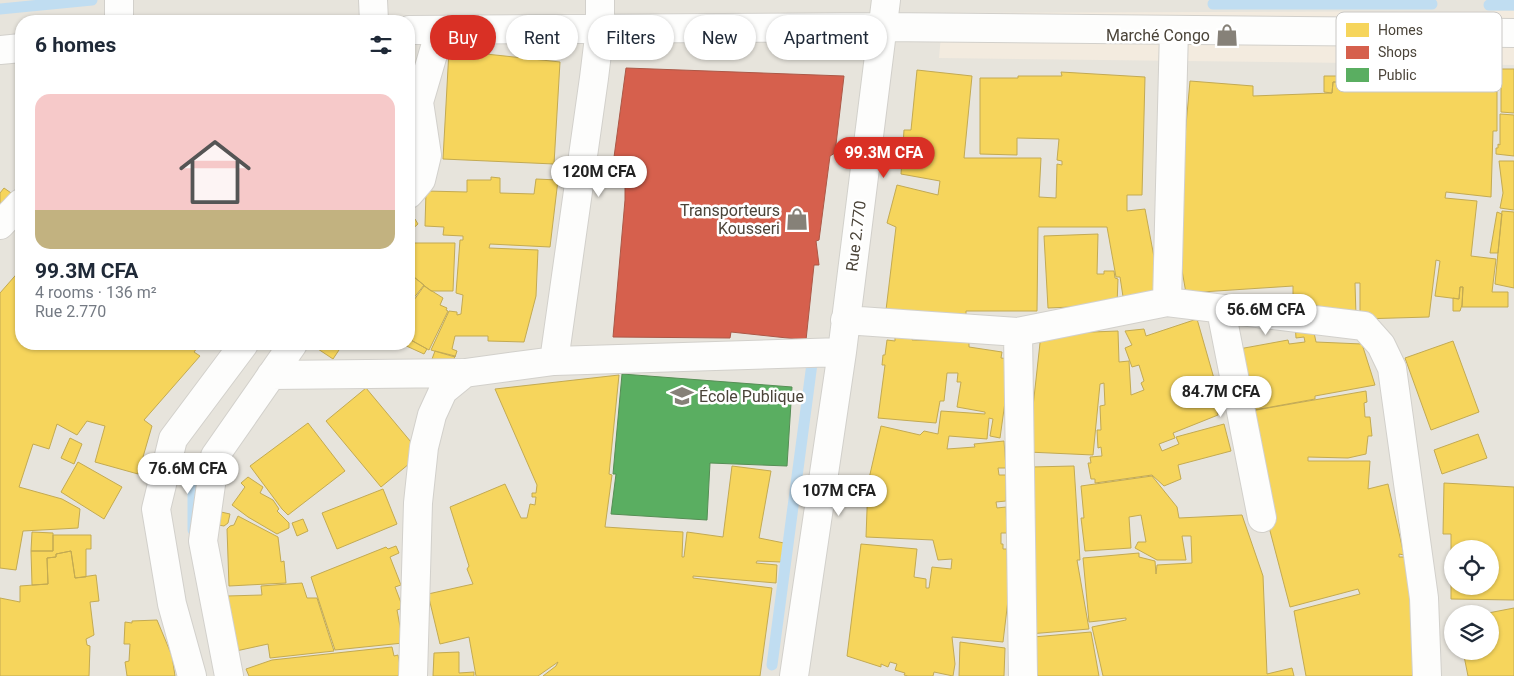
<!DOCTYPE html>
<meta charset="utf-8">
<style>
body{margin:0;font-family:Roboto,sans-serif;background:#f2f2f3;color:#1f2937;height:100vh;display:flex;flex-direction:column;font-size:19px;white-space:nowrap}
*{box-sizing:border-box;margin:0}
p{font-size:16px;color:#747a83}
.icon{flex:none;width:28px;height:28px;fill:none;stroke:currentColor;stroke-width:2;stroke-linecap:round;stroke-linejoin:round}
.map{position:relative;flex:1;overflow:hidden}
.panel{position:absolute;left:15px;top:15px;width:400px;height:335px;display:flex;flex-direction:column;background:#fff;border-radius:20px;box-shadow:0 1px 4px #0004}
.panel>*{flex:none}
.top-card{position:absolute;left:430px;top:15px;width:475px;height:45px;display:flex;gap:10px}
.controls{position:absolute;left:1444px;top:540px;display:grid;gap:10px}
.controls a{display:grid;place-items:center;width:55px;height:55px;border-radius:50%;background:#fff;box-shadow:0 1px 4px #0004;font-size:25px}
.price{position:absolute;translate:-50% -42px;padding:0 11px;border-radius:18px;background:#fff;color:#222;font-size:16px;line-height:32px;filter:drop-shadow(0 1px 2px #0008)}
.price::after{content:'';position:absolute;left:50%;top:30px;width:15px;height:11px;margin-left:-8px;background:inherit;clip-path:polygon(0 0,100% 0,50% 100%)}
.price.on{background:#d93025;color:#fff}
ul{padding:0;list-style:none}
li{display:grid;align-content:center;gap:10px;height:265px;padding:0 20px}
li+li{border-top:1px solid #e0e1e3}
li span{display:grid;place-items:center;height:155px;border-radius:15px;color:#555}
li>.icon{margin-inline-start:auto}
span .icon{width:90px;height:90px;fill:#fffc;stroke-width:1}
li b{font-size:21px}
h2{display:flex;justify-content:space-between;align-items:center;height:60px;padding:0 20px;font-size:21px}
.tag{padding:0 18px;border-radius:22px;background:#fff;box-shadow:0 1px 4px #0004;font-size:18px;line-height:45px}
.tag.on{background:#d93025;color:#fff}
.map>svg:first-child{display:block}
</style>
<div class="map">
<svg width="1514" height="676" viewBox="0 0 1514 676">
<rect width="100%" height="100%" fill="#f4f2ee"/>
<!-- residential -->
<path fill="#e7e4dc" fill-rule="evenodd" d="M 0,0 L 1514,0 L 1514,676 L 0,676 ZM 21,21 L 409,21 L 409,344 L 21,344 ZM 1452,549 L 1490,549 L 1490,586 L 1452,586 ZM 1452,614 L 1490,614 L 1490,651 L 1452,651 Z"/>
<!-- commercial -->
<path fill="#f3ebdf" d="M 1514,11 L 1514,65 L 939,58 L 943,13 Z"/>
<!-- homes -->
<path fill="#f6d55c" stroke="#c3aa52" fill-rule="evenodd" d="M 449,50 L 560,62 L 554,164 L 443,159 Z
M 1497,69 L 1514,69 L 1514,113 L 1501,112 L 1501,79 L 1497,80 Z
M 917,70 L 972,76 L 964,158 L 1041,158 L 1039,197 L 1056,198 L 1057,164 L 1062,165 L 1062,161 L 1057,160 L 1059,139 L 1017,138 L 1017,155 L 980,154 L 980,78 L 1018,78 L 1018,76 L 1062,76 L 1061,72 L 1145,77 L 1142,195 L 1127,195 L 1127,211 L 1145,209 L 1160,289 L 1124,303 L 1120,277 L 1116,277 L 1107,227 L 1038,227 L 1037,311 L 966,311 L 966,317 L 886,310 L 896,227 L 887,223 L 897,185 L 938,195 L 940,181 L 901,174 L 904,130 L 911,130 Z
M 1338,72 L 1436,72 L 1436,78 L 1497,80 L 1497,131 L 1493,131 L 1491,197 L 1446,192 L 1445,198 L 1477,201 L 1471,256 L 1496,259 L 1492,292 L 1508,292 L 1508,307 L 1462,307 L 1463,287 L 1460,287 L 1459,299 L 1435,296 L 1440,261 L 1436,260 L 1429,317 L 1360,319 L 1360,283 L 1355,283 L 1356,316 L 1293,317 L 1293,286 L 1186,293 L 1176,236 L 1190,81 L 1253,86 L 1253,96 L 1332,93 L 1333,82 L 1338,82 Z
M 1324,76 L 1338,76 L 1338,82 L 1333,82 L 1332,93 L 1324,92 Z
M 1500,114 L 1514,115 L 1514,156 L 1496,154 L 1496,148 L 1498,148 L 1498,144 L 1500,145 Z
M 1499,161 L 1514,161 L 1514,210 L 1500,208 L 1503,193 Z
M 491,177 L 500,178 L 500,193 L 534,194 L 536,179 L 558,180 L 550,247 L 490,244 L 489,248 L 538,250 L 536,296 L 524,342 L 488,341 L 488,336 L 455,336 L 452,349 L 457,351 L 455,357 L 431,350 L 449,311 L 457,312 L 457,315 L 461,314 L 463,295 L 456,293 L 460,240 L 463,240 L 463,236 L 443,235 L 444,227 L 425,226 L 426,191 L 467,192 L 467,180 L 491,180 Z
M 4,188 L 14,195 L 0,212 L 0,193 Z
M 1502,211 L 1514,212 L 1514,288 L 1495,284 Z
M 1497,212 L 1502,214 L 1498,253 L 1490,253 Z
M 409,217 L 412,221 L 415,219 L 418,224 L 409,232 Z
M 1098,234 L 1097,274 L 1104,274 L 1104,271 L 1114,271 L 1115,278 L 1118,279 L 1117,305 L 1048,308 L 1044,236 Z
M 409,243 L 455,243 L 453,291 L 431,291 L 409,273 Z
M 21,269 L 21,344 L 200,344 L 194,352 L 200,356 L 144,420 L 152,426 L 138,474 L 95,462 L 105,426 L 87,421 L 77,435 L 57,424 L 49,449 L 33,444 L 19,487 L 62,499 L 80,509 L 78,528 L 23,531 L 16,570 L 0,568 L 0,293 Z
M 409,273 L 424,285 L 409,304 Z
M 424,286 L 443,298 L 440,305 L 447,308 L 446,310 L 448,311 L 429,350 L 409,339 L 409,307 Z
M 1460,287 L 1463,287 L 1462,305 L 1460,311 L 1453,311 L 1453,298 L 1459,299 Z
M 1197,319 L 1223,410 L 1217,412 L 1218,415 L 1173,433 L 1175,438 L 1159,444 L 1162,451 L 1179,444 L 1176,437 L 1224,424 L 1231,451 L 1178,465 L 1181,479 L 1164,486 L 1152,475 L 1095,483 L 1095,479 L 1091,479 L 1088,463 L 1091,463 L 1090,457 L 1102,456 L 1101,447 L 1098,448 L 1097,430 L 1101,430 L 1100,406 L 1105,405 L 1104,383 L 1100,384 L 1093,455 L 1028,452 L 1041,334 L 1118,331 L 1119,362 L 1129,361 L 1131,395 L 1144,390 L 1141,383 L 1144,381 L 1139,365 L 1132,367 L 1125,348 L 1132,345 L 1125,331 L 1144,329 L 1146,336 Z
M 1312,323 L 1316,342 L 1362,344 L 1375,385 L 1315,396 L 1315,399 L 1238,413 L 1228,351 L 1288,340 L 1289,344 L 1305,342 L 1304,337 L 1296,338 L 1295,324 Z
M 895,332 L 913,334 L 912,340 L 969,342 L 969,347 L 1002,352 L 1001,358 L 1011,359 L 1000,438 L 990,436 L 993,419 L 989,418 L 987,439 L 949,436 L 947,449 L 975,447 L 974,444 L 1004,441 L 1006,468 L 998,468 L 999,475 L 1006,475 L 1006,501 L 996,502 L 997,508 L 1006,507 L 1007,533 L 1001,533 L 1001,544 L 1003,544 L 1003,549 L 1007,549 L 1008,600 L 1003,642 L 952,637 L 955,664 L 953,676 L 934,672 L 933,676 L 908,676 L 904,675 L 905,673 L 895,670 L 897,664 L 890,662 L 888,667 L 881,664 L 881,667 L 847,656 L 861,544 L 917,549 L 914,577 L 926,579 L 926,588 L 929,588 L 932,567 L 951,569 L 952,559 L 938,560 L 933,540 L 866,537 L 868,483 L 881,426 L 920,435 L 924,431 L 938,434 L 941,411 L 985,414 L 985,412 L 957,407 L 961,382 L 957,382 L 958,373 L 947,373 L 944,401 L 940,401 L 936,423 L 878,418 L 885,365 L 882,365 L 883,355 L 885,355 L 887,340 L 895,341 Z
M 409,339 L 427,349 L 424,354 L 402,344 L 409,344 Z
M 1453,341 L 1479,412 L 1431,430 L 1405,358 Z
M 317,344 L 343,344 L 333,359 L 315,347 Z
M 435,351 L 455,356 L 453,362 L 432,359 Z
M 619,375 L 609,474 L 612,475 L 605,527 L 683,532 L 682,557 L 684,557 L 687,532 L 723,537 L 732,466 L 771,471 L 759,538 L 784,543 L 781,562 L 757,561 L 756,563 L 777,565 L 776,583 L 693,576 L 693,578 L 772,588 L 760,676 L 543,676 L 556,666 L 558,662 L 538,676 L 476,676 L 469,637 L 440,644 L 428,594 L 473,584 L 467,569 L 469,566 L 450,507 L 505,484 L 521,518 L 527,518 L 530,504 L 535,505 L 536,497 L 532,497 L 532,493 L 536,493 L 537,485 L 495,389 Z
M 366,388 L 421,454 L 381,487 L 326,421 Z
M 1366,391 L 1367,402 L 1364,403 L 1365,417 L 1370,417 L 1372,436 L 1368,436 L 1366,454 L 1348,458 L 1308,457 L 1308,461 L 1370,461 L 1368,489 L 1388,484 L 1404,555 L 1399,554 L 1399,557 L 1404,557 L 1405,560 L 1414,559 L 1416,676 L 1306,676 L 1294,611 L 1360,594 L 1358,589 L 1290,607 L 1239,413 Z
M 308,423 L 345,471 L 288,515 L 282,509 L 250,466 Z
M 1478,434 L 1487,458 L 1442,474 L 1434,450 Z
M 70,438 L 82,444 L 74,464 L 61,458 Z
M 78,462 L 122,487 L 104,519 L 61,492 Z
M 1074,466 L 1080,560 L 1077,560 L 1089,629 L 1029,634 L 1031,467 Z
M 1152,476 L 1177,507 L 1179,518 L 1242,515 L 1263,576 L 1267,674 L 1292,668 L 1294,676 L 1103,676 L 1092,627 L 1126,620 L 1126,618 L 1089,622 L 1083,558 L 1139,553 L 1139,557 L 1155,561 L 1156,574 L 1157,565 L 1192,563 L 1191,536 L 1182,536 L 1186,560 L 1157,560 L 1135,548 L 1138,542 L 1146,542 L 1141,515 L 1129,517 L 1131,548 L 1085,551 L 1081,518 L 1084,518 L 1081,486 Z
M 248,477 L 263,487 L 260,493 L 273,500 L 279,509 L 277,511 L 289,523 L 289,528 L 277,534 L 248,517 L 232,505 L 245,487 L 241,483 Z
M 1444,483 L 1514,487 L 1514,600 L 1451,599 L 1451,534 L 1443,534 ZM 1452,549 L 1490,549 L 1490,586 L 1452,586 Z
M 383,489 L 397,524 L 337,549 L 322,513 Z
M 221,512 L 230,514 L 228,523 L 224,526 L 218,525 Z
M 238,516 L 278,537 L 281,562 L 284,561 L 286,583 L 229,586 L 227,529 L 230,526 L 234,525 Z
M 303,519 L 308,531 L 297,536 L 292,523 Z
M 32,532 L 53,533 L 53,551 L 31,551 Z
M 53,535 L 91,535 L 91,549 L 86,549 L 86,577 L 75,578 L 71,551 L 56,554 L 56,557 L 47,558 L 48,584 L 32,585 L 31,551 L 53,551 Z
M 396,546 L 399,553 L 390,557 L 401,585 L 395,587 L 403,608 L 397,610 L 403,643 L 335,650 L 311,577 L 386,547 L 388,549 Z
M 71,551 L 75,578 L 96,575 L 99,601 L 90,602 L 94,635 L 86,639 L 87,645 L 90,646 L 89,676 L 0,676 L 0,598 L 20,602 L 20,586 L 48,584 L 47,558 L 56,557 L 56,554 Z
M 302,583 L 307,598 L 317,598 L 334,651 L 270,658 L 268,644 L 236,651 L 227,596 L 262,595 L 261,586 Z
M 1514,608 L 1514,676 L 1468,676 L 1464,656 L 1475,651 L 1490,651 L 1490,614 L 1483,614 Z
M 157,620 L 172,656 L 175,676 L 127,676 L 125,662 L 129,661 L 130,644 L 124,644 L 125,622 L 132,623 L 132,621 Z
M 1091,632 L 1099,676 L 1036,676 L 1033,637 Z
M 960,642 L 1005,648 L 1004,676 L 959,676 Z
M 392,647 L 394,656 L 398,655 L 402,676 L 249,676 L 246,669 L 272,660 Z
M 459,652 L 459,673 L 474,672 L 474,676 L 433,676 L 434,653 Z"/>
<!-- shops -->
<path fill="#d6604d" stroke="#ac5847" d="M 626,68 L 844,76 L 835,153 L 830,156 L 819,240 L 816,241 L 819,265 L 814,265 L 806,340 L 731,332 L 730,338 L 613,337 L 625,200 L 625,164 L 621,164 L 622,158 L 614,157 Z"/>
<!-- public -->
<path fill="#5aae61" stroke="#568e55" d="M 622,374 L 792,387 L 787,466 L 710,463 L 707,520 L 611,514 L 616,474 L 613,474 Z"/>
<g fill="none" stroke-linecap="round" stroke-linejoin="round">
<!-- stream -->
<path stroke="#c0ddf1" stroke-width="11" d="M 1213,4 L 1432,4
M 1489,5 L 1514,5
M 0,9 L 92,0
M 193,530 L 193,494 L 203,466
M 772,665 L 813,356"/>
<defs>
<path id="minor" d="M 119,0 L 119,21
M 373,0 L 374,21
M 409,30 L 881,27 L 1514,33
M 0,50 L 21,48
M 409,124 L 419,102 L 440,30
M 409,194 L 421,180 L 427,155 L 419,102
M 0,225 L 21,203
M 1167,302 L 1174,30
M 1221,310 L 1262,518
M 845,320 L 1018,332 L 1167,302 L 1364,326 L 1381,345 L 1392,368 L 1424,598 L 1427,676
M 1018,332 L 1023,676
M 554,361 L 594,78 L 600,29 L 600,0
M 271,375 L 465,373
M 192,676 L 172,604 L 156,509 L 173,439 L 244,344
M 229,676 L 203,541 L 215,456 L 293,344
M 413,676 L 418,503 L 424,447 L 432,415 L 443,391 L 465,373 L 554,361 L 842,352
M 794,676 L 842,352 L 886,0"/>
</defs>
<!-- minor casing -->
<use href="#minor" stroke="#d2d0cb" stroke-width="30"/>
<!-- minor -->
<use href="#minor" stroke="#fdfdfc" stroke-width="28"/>
</g>
<!-- icons -->
<defs>
<symbol id="shop-bare" viewBox="-9 -9 18 18"><path d="M-5-2.5h2.3a2.7 3.5 0 0 1 5.4 0H5L5.5 6h-11ZM-1.5-2.5h3a1.5 2.3 0 0 0-3 0Z" fill="#868178" stroke="#fff" stroke-width="2.5" paint-order="stroke"/></symbol>
<symbol id="school-bare" viewBox="-9 -9 18 18"><path d="M0-5L7-2L0 1L-7-2ZM-4 1L0 2.5L4 1V4Q0 6-4 4Z" fill="#868178" stroke="#fff" stroke-width="2.5" paint-order="stroke"/></symbol>
</defs>
<g fill-rule="evenodd">
<use href="#shop-bare" x="1211" y="19" width="32" height="32"/>
<use href="#shop-bare" x="781" y="203" width="32" height="32"/>
<use href="#school-bare" x="666" y="380" width="32" height="32"/>
</g>
<g text-anchor="middle" dominant-baseline="central" stroke-width="5" stroke-linejoin="round" paint-order="stroke">
<!-- poi labels -->
<g font-size="16" fill="#4b4439" stroke="#fff" text-anchor="end">
<text x="1210" y="35">Marché Congo</text>
<text x="780" y="210">Transporteurs<tspan x="780" dy="18">Kousseri</tspan></text>
<text x="699" y="396" text-anchor="start">École Publique</text>
</g>
<!-- street labels -->
<g font-size="16" fill="#4b4439" stroke="#fff">
<text transform="translate(856 236) rotate(-83)">Rue 2.770</text>
</g>
</g>
<!-- legend -->
<rect x="1336" y="12" width="166" height="80" rx="8" fill="#fff" stroke="#c9c7c4" stroke-width="1"/>
<rect x="1346" y="23" width="23" height="14" fill="#f6d55c"/>
<rect x="1346" y="46" width="23" height="13" fill="#d6604d"/>
<rect x="1346" y="68" width="23" height="14" fill="#5aae61"/>
<g font-size="14" fill="#4b4439">
<text x="1378" y="35">Homes</text>
<text x="1378" y="57">Shops</text>
<text x="1378" y="80">Public</text>
</g>
</svg>
<div class="controls">
<a><svg class="icon" aria-label="locate" viewBox="0 0 24 24"><circle cx="12" cy="12" r="6"/><path d="M12 2v4M12 18v4M2 12h4M18 12h4"/></svg></a>
<a><svg class="icon" aria-label="layers" viewBox="0 0 24 24"><path d="M12 4l9 5-9 5-9-5zM3 14l9 5 9-5"/></svg></a>
</div>
<b class="price on" style="left:884px;top:179px">99.3M CFA</b>
<b class="price" style="left:599px;top:198px">120M CFA</b>
<b class="price" style="left:1266px;top:336px">56.6M CFA</b>
<b class="price" style="left:1221px;top:418px">84.7M CFA</b>
<b class="price" style="left:188px;top:495px">76.6M CFA</b>
<b class="price" style="left:839px;top:517px">107M CFA</b>
<div class="top-card">
<a class="tag on">Buy</a>
<a class="tag">Rent</a>
<a class="tag">Filters</a>
<a class="tag">New</a>
<a class="tag">Apartment</a>
</div>
<section class="panel">
<h2>6 homes<svg class="icon" aria-label="filters" viewBox="0 0 24 24"><path d="M4 7h16M4 17h16"/><circle cx="9" cy="7" r="2"/><circle cx="15" cy="17" r="2"/></svg></h2>
<ul>
<li><span style="background:linear-gradient(#f6c9c9 75%,#c2b280 0)"><svg class="icon" aria-label="home" viewBox="0 0 24 24"><path d="M3 11l9-7 9 7M6 9v11h12V9"/></svg></span><div><b>99.3M CFA</b><p>4 rooms · 136 m²</p><p>Rue 2.770</p></div></li>
</ul>
</section>
</div>
